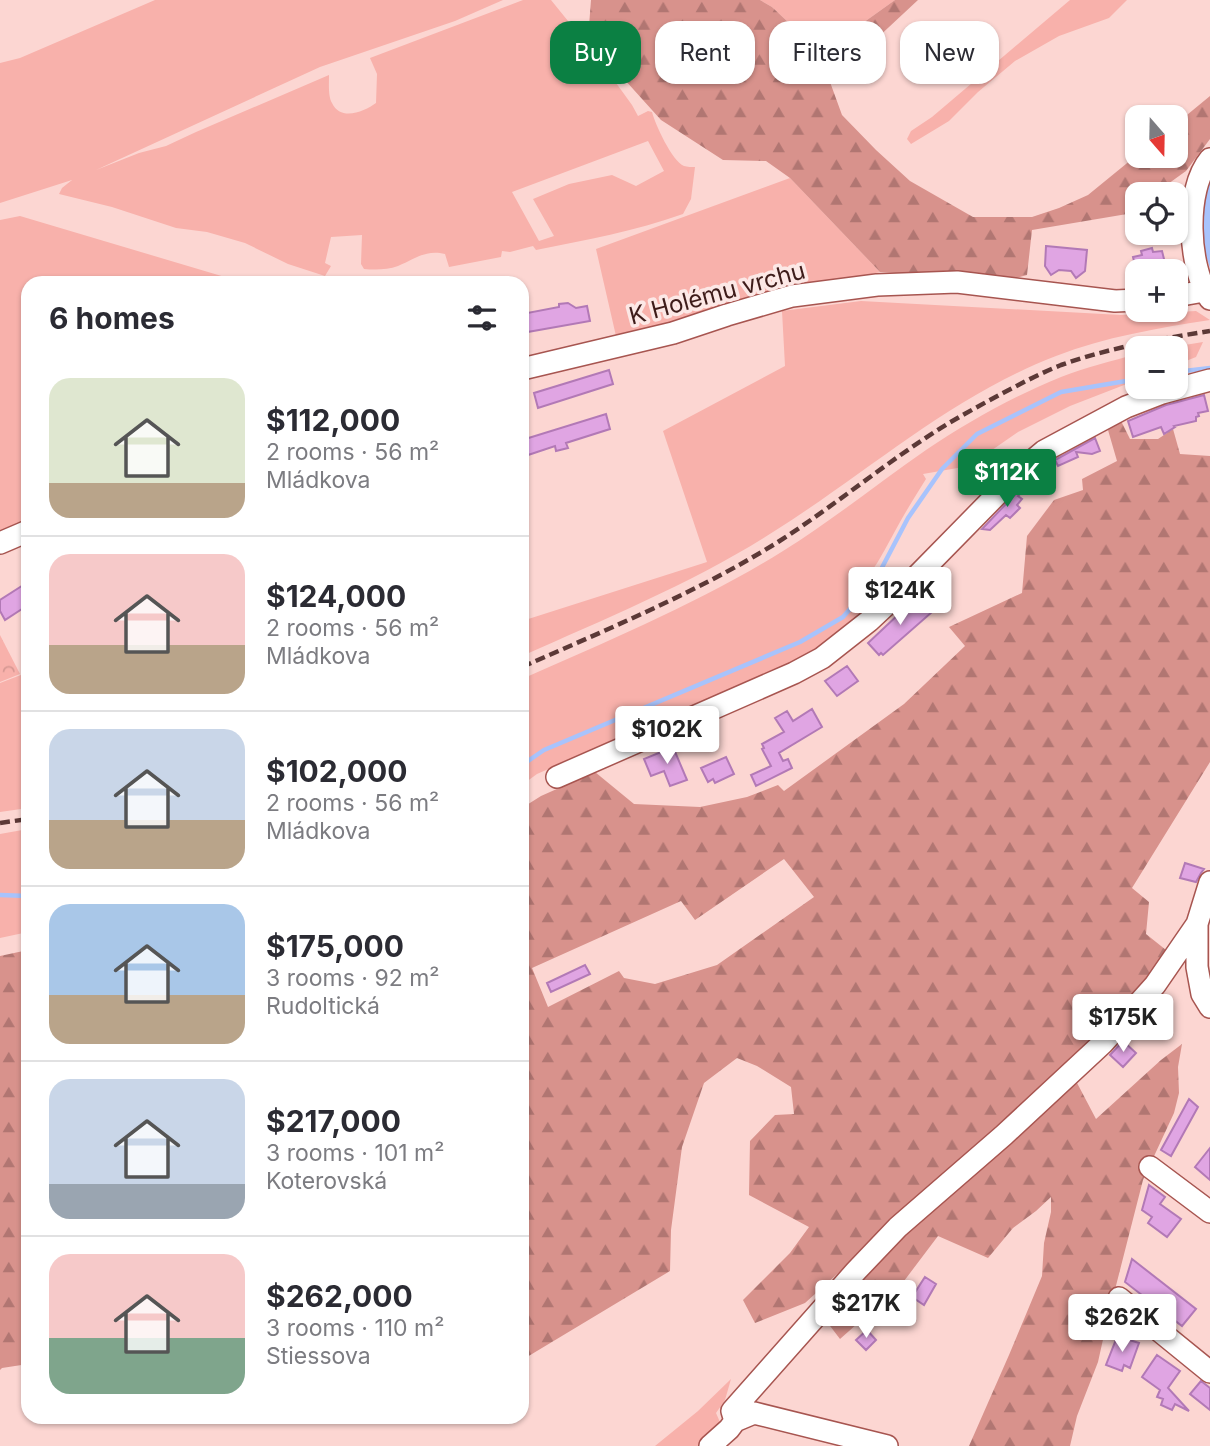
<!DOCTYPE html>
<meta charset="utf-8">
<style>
body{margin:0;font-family:Inter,sans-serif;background:#f2f2f3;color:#2b2b33;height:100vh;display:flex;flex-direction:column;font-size:26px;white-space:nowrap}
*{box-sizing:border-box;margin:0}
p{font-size:23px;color:#7c7c81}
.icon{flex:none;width:38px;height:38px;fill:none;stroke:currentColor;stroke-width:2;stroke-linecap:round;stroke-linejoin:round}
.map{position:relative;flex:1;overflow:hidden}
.panel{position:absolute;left:21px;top:276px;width:508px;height:1148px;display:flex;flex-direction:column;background:#fff;border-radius:21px;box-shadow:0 2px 5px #0004}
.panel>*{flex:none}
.banner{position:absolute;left:550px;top:21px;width:555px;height:63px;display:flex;gap:14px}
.needle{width:46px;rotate:160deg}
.tools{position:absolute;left:1125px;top:105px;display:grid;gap:14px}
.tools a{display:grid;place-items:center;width:63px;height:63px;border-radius:14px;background:#fff;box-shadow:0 2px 5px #0004;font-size:35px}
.price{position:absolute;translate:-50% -60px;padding:0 16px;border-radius:7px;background:#fff;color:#222;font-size:23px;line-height:46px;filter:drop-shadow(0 2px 4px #0008)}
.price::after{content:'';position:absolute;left:50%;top:42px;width:21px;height:16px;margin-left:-10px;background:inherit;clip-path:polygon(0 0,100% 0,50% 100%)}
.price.current{background:#0b8043;color:#fff}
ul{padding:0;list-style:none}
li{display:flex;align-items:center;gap:21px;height:175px;padding:0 28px}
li+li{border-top:2px solid #e1e1e2}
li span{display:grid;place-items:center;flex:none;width:196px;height:140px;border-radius:21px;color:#555}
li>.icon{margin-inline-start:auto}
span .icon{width:84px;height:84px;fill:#fffc;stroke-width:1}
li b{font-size:30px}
h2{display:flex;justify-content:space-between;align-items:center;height:84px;padding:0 28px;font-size:30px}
.tag{padding:0 24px;border-radius:21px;background:#fff;box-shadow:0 2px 5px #0004;font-size:24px;line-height:63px}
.tag.current{background:#0b8043;color:#fff}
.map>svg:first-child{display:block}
</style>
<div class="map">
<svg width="1210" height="1446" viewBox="0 0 1210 1446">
<defs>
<pattern id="forest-firs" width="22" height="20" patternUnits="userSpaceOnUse" patternTransform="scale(1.75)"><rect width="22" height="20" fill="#d8928c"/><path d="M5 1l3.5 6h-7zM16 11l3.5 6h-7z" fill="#b17672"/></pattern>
<pattern id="park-crowns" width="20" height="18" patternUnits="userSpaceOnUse" patternTransform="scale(1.75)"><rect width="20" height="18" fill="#f8b1ab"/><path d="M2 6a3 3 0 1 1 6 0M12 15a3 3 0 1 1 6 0" fill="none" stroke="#d69893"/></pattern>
</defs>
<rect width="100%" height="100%" fill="#fcd6d2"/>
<!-- grass -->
<path fill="#f8b1ab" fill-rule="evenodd" d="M 155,0 L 503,0 L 455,21 L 320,67 L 96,170 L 139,153 L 166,146 L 196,132 L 329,75 C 329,84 328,96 332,103 C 341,122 365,111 376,103 L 377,74 L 370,58 L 523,0 L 551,0 L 598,58 L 632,105 L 638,116 L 648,111 L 652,112 C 655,124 672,161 684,166 C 687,167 692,167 695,167 L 691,199 L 683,214 C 635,231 586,240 536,250 L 533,246 L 510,252 L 502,251 L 501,257 L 449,267 L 445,254 C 426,249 415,259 398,266 C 387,270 375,270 364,269 L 361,264 L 362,235 L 331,237 L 325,263 L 331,266 L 325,276 L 288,264 L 245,243 L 207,232 L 176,228 L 112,207 L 59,194 L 62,188 L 72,180 L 0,203 L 0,63 L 20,58 ZM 648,141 L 664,171 L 636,186 L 612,175 L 569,184 L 533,199 L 554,236 L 539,241 L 512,192 Z
M 760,0 L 895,0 L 821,53 L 772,7 Z
M 1070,0 L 1127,0 L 1109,18 L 1059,36 L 1015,61 L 978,92 L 949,121 L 911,144 L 907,139 L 911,131 L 932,117 Z
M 790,178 L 880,272 L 616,336 L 596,249 Z
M 20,216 L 245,283 L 28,284 L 28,522 L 0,533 L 0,220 Z
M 861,301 L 1121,315 L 1196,311 L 1210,320 C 1158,328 1105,337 1056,356 C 951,396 867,473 773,532 C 695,582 607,618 522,656 L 522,621 L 707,562 L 663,431 L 785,366 L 782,311 Z
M 1203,342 L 1196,357 L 1176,365 L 1176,348 L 1167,348 Z
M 1137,354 L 1137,380 L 1070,406 L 1018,432 L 969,466 L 923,474 L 926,479 C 917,493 908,508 900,522 C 885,549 876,569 855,593 L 870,607 L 812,653 L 537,774 L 522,785 L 522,679 C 610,640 701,602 783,551 C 833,520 878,483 926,450 C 968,422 1014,396 1061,377 C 1086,367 1112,361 1137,354 Z
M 26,673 L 28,678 L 28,808 L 0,812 L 0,683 Z
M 28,829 L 28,932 L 0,938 L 0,834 Z
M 731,1379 L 725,1400 L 716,1413 L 723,1429 L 704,1446 L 655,1446 L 698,1411 Z"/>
<!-- forest -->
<path fill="url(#forest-firs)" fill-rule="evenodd" d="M 591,0 L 760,0 L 772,7 L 821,53 L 895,0 L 918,0 L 830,82 L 842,115 L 876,150 L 910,181 L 973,217 L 1032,217 L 1059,208 L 1088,195 L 1137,155 L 1176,156 L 1176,124 L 1210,96 L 1210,139 L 1186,171 L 1154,194 L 1138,194 L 1137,206 L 1127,214 L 1032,230 L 1027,275 L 1009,280 L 880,272 L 790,178 L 766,161 L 723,160 L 661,120 L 588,39 Z
M 1121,421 L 1130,439 L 1158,439 L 1173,429 L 1180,454 L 1210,456 L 1210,762 L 1132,888 L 1149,902 L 1146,934 L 1166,950 L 1128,1005 L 1066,1068 L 805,1303 L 755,1323 L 743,1300 L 790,1253 L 809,1227 L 749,1195 L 750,1141 L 775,1115 L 794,1114 L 791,1087 L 757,1066 L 737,1058 L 704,1083 L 682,1147 L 671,1230 L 670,1271 L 522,1360 L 522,1322 L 525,1281 L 522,1277 L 522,808 L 541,796 L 595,772 L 634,804 L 700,807 L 747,797 L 778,785 L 784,791 L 904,704 L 965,646 L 949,627 L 1022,593 L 1027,536 L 1054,500 L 1083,490 L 1082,479 L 1117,461 L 1108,430 ZM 784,859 L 814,897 L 717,965 L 655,984 L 624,978 L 619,971 L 548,1007 L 532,968 L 681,901 L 695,920 Z
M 28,950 L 28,1364 L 2,1368 L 0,1370 L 0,956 Z
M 1182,1044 L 1178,1067 L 1179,1093 L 1174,1113 L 1143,1180 L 1108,1317 L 1098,1362 L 1077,1416 L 1070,1446 L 969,1446 L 1009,1355 L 1042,1276 L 1044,1243 L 1051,1212 L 1051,1197 L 1036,1211 L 1013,1228 L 988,1258 L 938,1236 L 901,1285 L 840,1339 L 824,1318 L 900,1235 L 1076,1081 L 1096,1119 L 1161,1060 Z"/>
<!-- park -->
<path fill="url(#park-crowns)" d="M 0,635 L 20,674 L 0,682 Z"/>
<!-- water -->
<path fill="#a8c3fc" d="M 1210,177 L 1210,268 L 1203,246 L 1199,215 Z"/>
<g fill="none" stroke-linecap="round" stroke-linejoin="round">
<!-- stream -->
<path stroke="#a8c3fc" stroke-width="4.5" d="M 1176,372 L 1210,368
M 522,765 L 544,750 L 800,642 L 843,617 L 876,579 L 908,518 L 942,469 L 977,434 L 1061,392 L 1138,379
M 0,895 L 28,896"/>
</g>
<!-- building -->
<path fill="#e0a5e3" stroke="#b279b6" stroke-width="2" d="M 1046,246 L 1087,250 L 1085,271 L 1076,278 L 1071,271 L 1059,270 L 1051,275 L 1045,266 Z
M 1152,248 L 1153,252 L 1162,251 L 1165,263 L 1136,269 L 1133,257 L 1142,255 L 1141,251 Z
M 568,303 L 576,308 L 587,306 L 590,321 L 522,333 L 522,314 L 559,307 L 559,304 Z
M 609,370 L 613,384 L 538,408 L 534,393 Z
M 1204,395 L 1208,411 L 1198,413 L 1199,416 L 1196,417 L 1196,421 L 1174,426 L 1175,427 L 1164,434 L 1161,427 L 1133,437 L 1128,421 L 1166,405 Z
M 606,414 L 610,429 L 566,443 L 568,448 L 556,451 L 555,446 L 522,457 L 522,440 Z
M 1095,438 L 1100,451 L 1092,454 L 1076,452 L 1078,457 L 1058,466 L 1055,460 Z
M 1028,481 L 1030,483 L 1018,496 L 1022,499 L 1017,505 L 1020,508 L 1010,518 L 1006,515 L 990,530 L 982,529 Z
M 28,582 L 28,605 L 5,620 L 0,611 L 0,600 Z
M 917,597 L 932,612 L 883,655 L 881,653 L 879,655 L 868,643 Z
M 847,666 L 858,681 L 837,696 L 825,681 Z
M 812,709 L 822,727 L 779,753 L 783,761 L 788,759 L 792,768 L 756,786 L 751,775 L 771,766 L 762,749 L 764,748 L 762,744 L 784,732 L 775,718 L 787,711 L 793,721 Z
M 673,747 L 687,780 L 670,786 L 664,771 L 651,776 L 644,759 Z
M 726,757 L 734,774 L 715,783 L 713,779 L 708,782 L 701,768 Z
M 1185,863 L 1204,869 L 1201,873 L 1196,882 L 1180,878 Z
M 585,965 L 590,974 L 551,992 L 547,983 Z
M 1123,1041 L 1136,1053 L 1123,1067 L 1110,1055 Z
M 1189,1099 L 1198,1107 L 1171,1156 L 1161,1150 Z
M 1210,1148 L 1210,1180 L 1195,1167 Z
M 1149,1185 L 1165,1197 L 1160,1204 L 1181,1219 L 1167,1237 L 1148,1223 L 1152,1217 L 1142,1210 Z
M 1132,1259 L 1196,1309 L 1182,1326 L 1125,1282 Z
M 925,1277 L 936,1284 L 924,1305 L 912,1297 Z
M 867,1330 L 876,1340 L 866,1350 L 856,1340 Z
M 1117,1337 L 1122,1340 L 1123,1338 L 1139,1343 L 1130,1368 L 1124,1365 L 1122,1371 L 1106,1365 Z
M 1157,1355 L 1180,1371 L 1168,1388 L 1189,1411 L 1175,1404 L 1172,1410 L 1161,1405 L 1163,1399 L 1157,1397 L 1160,1390 L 1142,1377 Z
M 1201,1381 L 1210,1388 L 1210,1410 L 1190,1394 Z"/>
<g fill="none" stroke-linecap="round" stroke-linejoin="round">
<defs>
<path id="minor" d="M 1210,159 C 1184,190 1188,268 1210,299
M 1176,296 L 1204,291
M 522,369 L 673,333 L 727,315 L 792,296 L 877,285 L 957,282 L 1115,301 L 1138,300
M 0,543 L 28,531
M 557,777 L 794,673 L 822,658 L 869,621 L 915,578 L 1020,471 L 1044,451 L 1126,407 L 1162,393 L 1210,380
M 1210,882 L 1197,924 L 1197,967 L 1202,994 L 1210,1007
M 1150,1167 L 1210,1212
M 1119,1298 L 1210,1372
M 735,1421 L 732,1411 L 856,1271 L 898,1227 L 1004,1135 L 1103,1043 L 1155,985 L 1197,924
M 710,1446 L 729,1429 L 735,1421 L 754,1413 L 887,1446"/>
</defs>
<!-- minor casing -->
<use href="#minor" stroke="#a75550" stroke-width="24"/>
<!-- minor -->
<use href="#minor" stroke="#fff" stroke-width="21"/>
<!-- rail -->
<path stroke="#5c3937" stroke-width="4.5" stroke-dasharray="10 5" stroke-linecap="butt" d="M 522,667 C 608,629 698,592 778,542 C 828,510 873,473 921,441 C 947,423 975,408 1003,393 C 1022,383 1041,373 1061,365 C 1109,348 1159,339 1210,331
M 0,823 L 28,819"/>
</g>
<g text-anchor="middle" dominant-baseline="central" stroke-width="7" stroke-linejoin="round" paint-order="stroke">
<!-- street labels -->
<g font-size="24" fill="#3e1c1a" stroke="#fce8e6">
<text transform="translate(717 293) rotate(-15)">K Holému vrchu</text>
</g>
</g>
</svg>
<div class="tools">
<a><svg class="needle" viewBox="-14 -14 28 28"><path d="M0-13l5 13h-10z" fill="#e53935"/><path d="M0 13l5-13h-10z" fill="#7c7c81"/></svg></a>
<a><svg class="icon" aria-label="locate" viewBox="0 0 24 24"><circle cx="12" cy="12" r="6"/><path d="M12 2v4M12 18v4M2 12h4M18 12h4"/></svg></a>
<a>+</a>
<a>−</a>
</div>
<b class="price current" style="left:1007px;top:509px">$112K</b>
<b class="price" style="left:900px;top:627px">$124K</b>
<b class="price" style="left:667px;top:766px">$102K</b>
<b class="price" style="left:1123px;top:1054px">$175K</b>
<b class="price" style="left:866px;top:1340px">$217K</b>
<b class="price" style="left:1122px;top:1354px">$262K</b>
<div class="banner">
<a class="tag current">Buy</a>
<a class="tag">Rent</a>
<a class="tag">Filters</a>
<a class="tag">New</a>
</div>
<section class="panel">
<h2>6 homes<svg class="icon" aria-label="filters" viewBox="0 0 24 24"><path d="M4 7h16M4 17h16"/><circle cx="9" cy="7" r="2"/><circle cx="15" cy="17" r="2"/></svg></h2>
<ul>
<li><span style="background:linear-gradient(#dfe7d0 75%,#b9a48a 0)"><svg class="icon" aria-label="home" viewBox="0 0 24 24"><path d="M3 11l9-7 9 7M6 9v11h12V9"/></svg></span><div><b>$112,000</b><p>2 rooms · 56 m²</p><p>Mládkova</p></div></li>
<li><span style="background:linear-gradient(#f6c9c9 65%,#b9a48a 0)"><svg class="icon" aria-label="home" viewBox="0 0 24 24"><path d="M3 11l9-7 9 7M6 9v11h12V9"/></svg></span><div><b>$124,000</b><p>2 rooms · 56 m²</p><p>Mládkova</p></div></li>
<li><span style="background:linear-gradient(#c9d6e8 65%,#b9a48a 0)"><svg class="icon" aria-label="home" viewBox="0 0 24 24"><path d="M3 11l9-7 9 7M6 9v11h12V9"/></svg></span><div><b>$102,000</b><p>2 rooms · 56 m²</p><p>Mládkova</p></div></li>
<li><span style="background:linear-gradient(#a9c7e8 65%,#b9a48a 0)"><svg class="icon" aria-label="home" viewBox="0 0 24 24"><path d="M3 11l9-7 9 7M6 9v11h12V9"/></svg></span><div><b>$175,000</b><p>3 rooms · 92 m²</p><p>Rudoltická</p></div></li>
<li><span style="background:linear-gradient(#c9d6e8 75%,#9aa5b1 0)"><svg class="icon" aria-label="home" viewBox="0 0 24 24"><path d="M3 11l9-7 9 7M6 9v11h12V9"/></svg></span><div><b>$217,000</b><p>3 rooms · 101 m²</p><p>Koterovská</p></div></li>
<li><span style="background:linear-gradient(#f6c9c9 60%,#7fa58c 0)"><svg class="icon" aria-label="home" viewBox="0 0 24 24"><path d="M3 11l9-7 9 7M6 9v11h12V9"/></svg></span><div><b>$262,000</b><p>3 rooms · 110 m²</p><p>Stiessova</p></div></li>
</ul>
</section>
</div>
